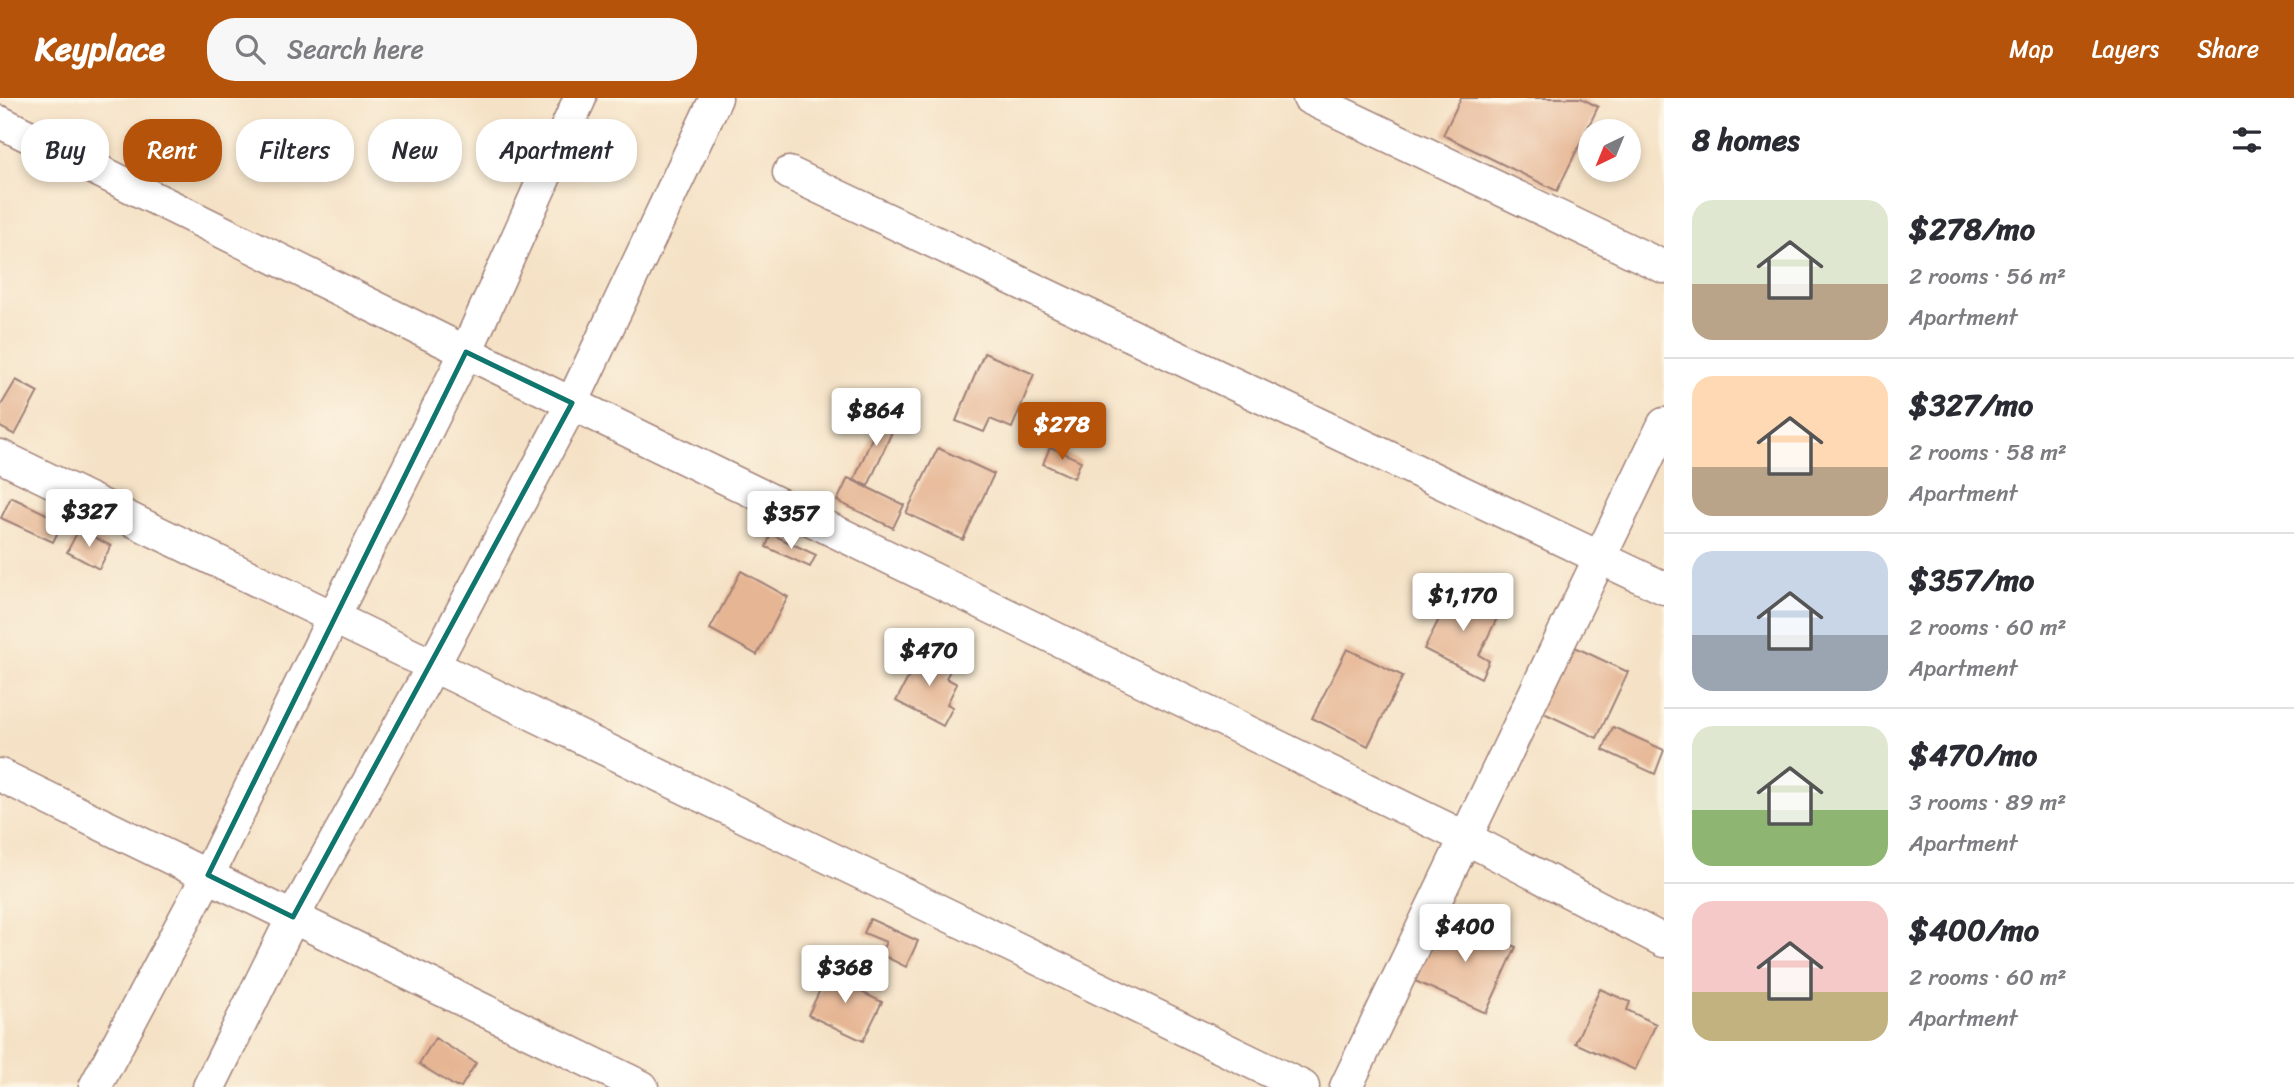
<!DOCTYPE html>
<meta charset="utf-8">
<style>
body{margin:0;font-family:Sriracha,sans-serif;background:#f7f7f7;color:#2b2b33;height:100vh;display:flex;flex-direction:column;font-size:26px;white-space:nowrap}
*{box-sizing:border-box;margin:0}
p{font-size:23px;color:#7c7c81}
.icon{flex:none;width:38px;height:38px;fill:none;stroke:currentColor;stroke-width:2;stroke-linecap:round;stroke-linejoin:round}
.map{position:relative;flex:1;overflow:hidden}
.panel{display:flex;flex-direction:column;background:#fff;width:630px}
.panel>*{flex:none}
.guide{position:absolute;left:21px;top:21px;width:665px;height:63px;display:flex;gap:14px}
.needle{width:46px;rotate:223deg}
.controls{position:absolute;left:1578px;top:21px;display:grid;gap:14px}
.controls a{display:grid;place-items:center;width:63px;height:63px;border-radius:50%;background:#fff;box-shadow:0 4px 10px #0003;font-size:35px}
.price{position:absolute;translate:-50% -60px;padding:0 16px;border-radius:7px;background:#fff;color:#222;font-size:23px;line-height:46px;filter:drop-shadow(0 2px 4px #0008)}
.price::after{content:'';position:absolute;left:50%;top:42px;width:21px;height:16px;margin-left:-10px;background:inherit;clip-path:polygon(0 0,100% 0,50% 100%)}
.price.active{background:#b45309;color:#fff}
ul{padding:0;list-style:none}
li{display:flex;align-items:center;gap:21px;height:175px;padding:0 28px}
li+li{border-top:2px solid #e1e1e2}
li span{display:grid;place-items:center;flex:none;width:196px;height:140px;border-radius:21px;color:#555}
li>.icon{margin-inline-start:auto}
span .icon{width:84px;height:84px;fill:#fffc;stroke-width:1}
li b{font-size:30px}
h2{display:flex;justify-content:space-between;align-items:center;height:84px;padding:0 28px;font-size:30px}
.chip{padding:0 24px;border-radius:28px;background:#fff;box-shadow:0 4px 10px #0003;font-size:24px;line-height:63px}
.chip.active{background:#b45309;color:#fff}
header{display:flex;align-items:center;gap:42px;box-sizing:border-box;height:98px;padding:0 35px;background:#b45309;color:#fff}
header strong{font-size:33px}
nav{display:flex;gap:38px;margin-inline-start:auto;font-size:24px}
.search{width:490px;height:63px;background:#f7f7f7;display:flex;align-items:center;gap:18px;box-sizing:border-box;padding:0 24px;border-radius:28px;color:#7c7c81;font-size:26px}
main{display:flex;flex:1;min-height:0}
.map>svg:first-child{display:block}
</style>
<header>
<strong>Keyplace</strong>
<div class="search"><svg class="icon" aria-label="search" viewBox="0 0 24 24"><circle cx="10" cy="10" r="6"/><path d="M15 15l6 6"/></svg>Search here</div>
<nav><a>Map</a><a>Layers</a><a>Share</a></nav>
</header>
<main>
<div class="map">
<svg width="1664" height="989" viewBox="0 0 1664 989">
<rect width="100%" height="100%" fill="#fcf5e5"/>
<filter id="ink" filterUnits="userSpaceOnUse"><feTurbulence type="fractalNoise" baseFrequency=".0143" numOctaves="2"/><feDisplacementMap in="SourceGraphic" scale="14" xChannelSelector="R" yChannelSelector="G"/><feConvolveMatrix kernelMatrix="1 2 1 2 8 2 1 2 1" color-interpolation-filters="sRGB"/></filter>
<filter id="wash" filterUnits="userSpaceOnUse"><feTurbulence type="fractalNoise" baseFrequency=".00686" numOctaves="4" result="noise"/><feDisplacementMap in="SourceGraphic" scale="28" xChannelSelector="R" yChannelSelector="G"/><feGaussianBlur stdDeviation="1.57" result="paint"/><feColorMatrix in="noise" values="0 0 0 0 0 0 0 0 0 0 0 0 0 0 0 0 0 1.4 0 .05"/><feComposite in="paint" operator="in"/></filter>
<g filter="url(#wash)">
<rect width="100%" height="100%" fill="#f5e2c6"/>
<g id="blocks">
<!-- building -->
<path fill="#e6b694" d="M 1461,0 L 1581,0 L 1598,9 L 1557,93 L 1443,37 Z
M 984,255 L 1034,276 L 1012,330 L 990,321 L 984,334 L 956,323 Z
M 16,282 L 38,294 L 15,337 L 0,329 L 0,309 Z
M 884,312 L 899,318 L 868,388 L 854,382 Z
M 1050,349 L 1081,363 L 1074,380 L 1043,366 Z
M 938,350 L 994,376 L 963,442 L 906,415 Z
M 848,380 L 904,407 L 893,430 L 837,403 Z
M 11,399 L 63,424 L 53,444 L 1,420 Z
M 79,431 L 111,448 L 99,471 L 67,454 Z
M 771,436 L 816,457 L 810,469 L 766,449 Z
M 741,473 L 788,499 L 757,557 L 710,531 Z
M 1454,491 L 1500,514 L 1479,557 L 1489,563 L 1481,580 L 1424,551 Z
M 1562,543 L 1628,574 L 1597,640 L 1531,609 Z
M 923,551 L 953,567 L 946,580 L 957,586 L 947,606 L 953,609 L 943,628 L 896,603 Z
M 1347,551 L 1403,578 L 1368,648 L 1312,620 Z
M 1613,629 L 1664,652 L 1655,676 L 1603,652 Z
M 1445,817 L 1516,849 L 1486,915 L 1415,883 Z
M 870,821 L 918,843 L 906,869 L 880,856 L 886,844 L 864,835 Z
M 832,867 L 858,880 L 853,890 L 882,904 L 863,943 L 808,917 Z
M 1600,891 L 1630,904 L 1627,912 L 1656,926 L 1635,972 L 1575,945 Z
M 435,940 L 476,965 L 461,989 L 456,989 L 419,966 Z"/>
</g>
</g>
<g filter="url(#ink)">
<use href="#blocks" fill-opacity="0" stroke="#a08078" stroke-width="2"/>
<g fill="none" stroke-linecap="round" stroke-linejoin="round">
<defs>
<path id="street" d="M 1309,0 L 1664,169
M 0,24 L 466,254 L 1466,740 L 1664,843
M 789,75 L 1664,490
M 0,358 L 1303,989
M 0,677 L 642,989
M 95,989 L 208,777 L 333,520 L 466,254 L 580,0
M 209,989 L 293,819 L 433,568 L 572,305 L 716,0
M 1346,989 L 1664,326"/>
</defs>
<!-- street casing -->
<use href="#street" stroke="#a08078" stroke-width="35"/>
<!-- street -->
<use href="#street" stroke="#fff" stroke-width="32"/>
</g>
</g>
<!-- marked area -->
<path fill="none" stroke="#0f766e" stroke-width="5" stroke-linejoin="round" d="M 466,254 L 572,305 L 293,819 L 208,777 Z"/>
</svg>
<div class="controls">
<a><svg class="needle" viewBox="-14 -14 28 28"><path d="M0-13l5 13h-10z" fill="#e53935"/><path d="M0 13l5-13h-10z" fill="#7c7c81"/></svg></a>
</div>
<b class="price" style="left:876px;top:350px">$864</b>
<b class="price active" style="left:1062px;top:364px">$278</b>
<b class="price" style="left:89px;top:451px">$327</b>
<b class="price" style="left:791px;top:453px">$357</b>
<b class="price" style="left:1463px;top:535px">$1,170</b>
<b class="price" style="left:929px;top:590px">$470</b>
<b class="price" style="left:1465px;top:866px">$400</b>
<b class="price" style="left:845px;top:907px">$368</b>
<div class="guide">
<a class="chip">Buy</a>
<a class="chip active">Rent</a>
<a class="chip">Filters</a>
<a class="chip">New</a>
<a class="chip">Apartment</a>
</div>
</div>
<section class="panel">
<h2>8 homes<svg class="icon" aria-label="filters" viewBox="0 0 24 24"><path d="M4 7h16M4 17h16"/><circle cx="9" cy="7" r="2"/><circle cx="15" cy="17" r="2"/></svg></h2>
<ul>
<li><span style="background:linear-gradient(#dfe7d0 60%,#b9a48a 0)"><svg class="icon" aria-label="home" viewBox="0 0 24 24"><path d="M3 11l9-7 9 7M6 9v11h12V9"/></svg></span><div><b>$278/mo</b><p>2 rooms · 56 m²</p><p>Apartment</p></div></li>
<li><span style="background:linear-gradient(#ffd9b3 65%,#b9a48a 0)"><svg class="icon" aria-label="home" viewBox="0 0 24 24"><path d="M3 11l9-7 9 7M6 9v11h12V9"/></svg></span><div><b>$327/mo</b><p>2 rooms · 58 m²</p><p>Apartment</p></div></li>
<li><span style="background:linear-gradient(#c9d6e8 60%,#9aa5b1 0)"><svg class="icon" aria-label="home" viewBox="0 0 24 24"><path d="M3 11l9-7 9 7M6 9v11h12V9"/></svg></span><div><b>$357/mo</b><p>2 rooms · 60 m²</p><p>Apartment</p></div></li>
<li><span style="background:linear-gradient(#dfe7d0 60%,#8fb573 0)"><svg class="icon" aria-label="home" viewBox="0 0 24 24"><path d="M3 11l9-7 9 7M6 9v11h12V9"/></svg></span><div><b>$470/mo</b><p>3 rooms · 89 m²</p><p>Apartment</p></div></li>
<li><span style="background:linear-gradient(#f6c9c9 65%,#c2b280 0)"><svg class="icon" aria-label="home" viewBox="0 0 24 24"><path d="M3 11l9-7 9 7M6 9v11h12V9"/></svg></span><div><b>$400/mo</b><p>2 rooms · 60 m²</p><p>Apartment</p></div></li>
</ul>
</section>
</main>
